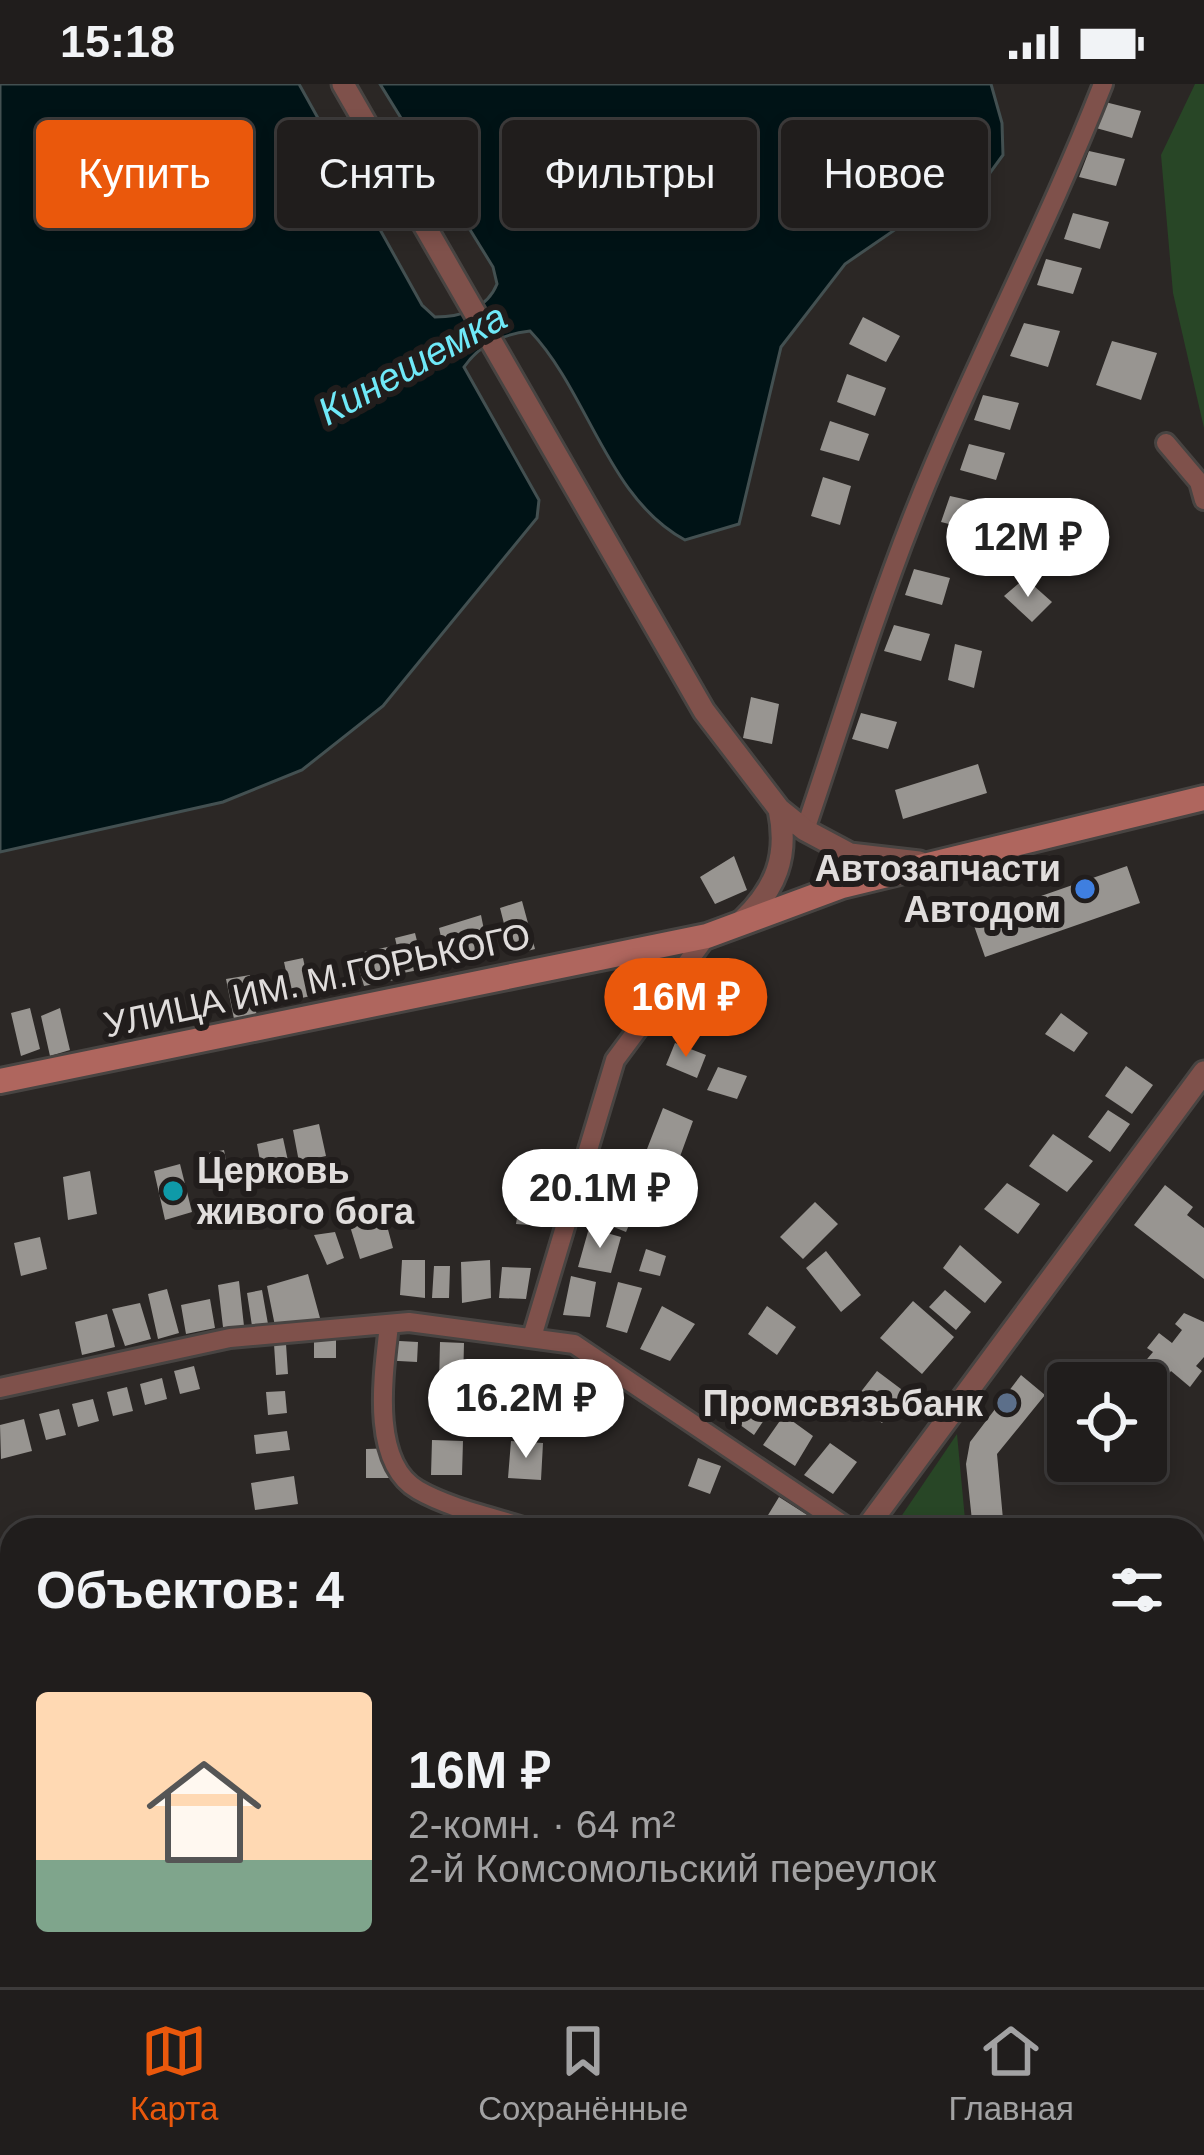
<!DOCTYPE html>
<html lang="ru">
<meta charset="utf-8">
<style>
body{margin:0;font-family:Arial,sans-serif;background:#2d2a29;color:#f1f3f6;height:100vh;display:flex;flex-direction:column;font-size:45px;white-space:nowrap}
*{box-sizing:border-box;margin:0}
p{font-size:39px;color:#a2a2a3}
.icon{flex:none;width:66px;height:66px;fill:none;stroke:currentColor;stroke-width:2;stroke-linecap:round;stroke-linejoin:round}
.map{position:relative;flex:1;overflow:hidden}
.details{position:absolute;left:0px;top:1434px;width:1206px;height:471px;display:flex;flex-direction:column;background:#201d1c;border-radius:36px 36px 0 0;box-shadow:0 6px 18px #0003,0 0 0 3px #3d3b3b}
.details>*{flex:none}
.hud{position:absolute;left:36px;top:36px;width:1134px;height:108px;display:flex;gap:24px}
.tools{position:absolute;left:1047px;top:1278px;display:grid;gap:24px}
.tools a{display:grid;place-items:center;width:120px;height:120px;border-radius:12px;background:#201d1c;box-shadow:0 6px 18px #0003,0 0 0 3px #3d3b3b;font-size:60px}
.price{position:absolute;translate:-50% -102px;padding:0 27px;border-radius:42px;background:#fff;color:#222;font-size:39px;line-height:78px;filter:drop-shadow(0 3px 6px #0008)}
.price::after{content:'';position:absolute;left:50%;top:72px;width:36px;height:27px;margin-left:-18px;background:inherit;clip-path:polygon(0 0,100% 0,50% 100%)}
.price.selected{background:#ea580c;color:#fff}
ul{padding:0;list-style:none}
li{display:flex;align-items:center;gap:36px;height:300px;padding:0 36px}
li+li{border-top:3px solid #3d3b3b}
li span{display:grid;place-items:center;flex:none;width:336px;height:240px;border-radius:12px;color:#555}
li>.icon{margin-inline-start:auto}
span .icon{width:144px;height:144px;fill:#fffc;stroke-width:1}
li b{font-size:51px}
h2{display:flex;justify-content:space-between;align-items:center;height:144px;padding:0 36px;font-size:51px}
.pill{padding:0 42px;border-radius:12px;background:#201d1c;box-shadow:0 6px 18px #0003,0 0 0 3px #3d3b3b;font-size:42px;line-height:108px}
.pill.selected{background:#ea580c;color:#fff}
.status{display:flex;justify-content:space-between;align-items:center;height:84px;padding:0 60px;background:#201d1c;direction:ltr}
.status svg{height:33px;fill:currentColor}
.tab-bar{display:flex;justify-content:space-around;align-items:center;height:168px;border-top:3px solid #3d3b3b;background:#201d1c;font-size:33px;color:#a2a2a3}
.tab-bar a{display:grid;justify-items:center;gap:6px}
.tab-bar .selected{color:#ea580c}
.map>svg:first-child{display:block}
</style>
<div class="status"><b>15:18</b><svg viewBox="0 0 49 12"><path d="M0 12V9h3v3zM5 12V6h3v6zM10 12V3h3v9zM15 12V0h3v12zM26 1h20v11H26zM47 4h2v5h-2z"/></svg></div>
<div class="map">
<svg width="1204" height="1903" viewBox="0 0 1204 1903">
<rect width="100%" height="100%" fill="#2b2725"/>
<!-- green -->
<path fill="#284626" d="M 1195,0 L 1204,0 L 1204,344 L 1173,209 L 1161,71 Z
M 957,1350 L 966,1446 L 892,1446 Z"/>
<!-- water -->
<path fill="#001316" stroke="#435051" stroke-width="3" d="M 0,0 L 299,0 L 422,221 L 435,233 C 461,233 487,225 497,200 L 493,183 L 380,0 L 991,0 L 1002,39 L 1003,71 L 971,115 L 909,136 L 845,180 L 781,263 L 739,440 L 685,456 C 607,414 589,309 530,247 C 504,250 479,261 464,283 L 539,416 L 537,434 L 383,622 L 302,686 L 223,718 L 0,768 Z"/>
<!-- building -->
<path fill="#989591" d="M 1105,18 L 1141,27 L 1132,54 L 1096,44 Z
M 1089,67 L 1125,75 L 1116,102 L 1079,93 Z
M 1073,129 L 1109,138 L 1100,165 L 1064,155 Z
M 1046,175 L 1082,184 L 1073,210 L 1037,201 Z
M 863,233 L 900,252 L 886,278 L 849,260 Z
M 1024,239 L 1060,247 L 1048,283 L 1010,272 Z
M 1112,257 L 1157,269 L 1141,316 L 1096,301 Z
M 847,290 L 886,304 L 875,332 L 837,318 Z
M 983,311 L 1019,319 L 1010,346 L 974,336 Z
M 830,337 L 869,350 L 859,377 L 820,366 Z
M 969,360 L 1005,369 L 996,396 L 960,386 Z
M 823,393 L 851,402 L 840,441 L 811,432 Z
M 950,412 L 986,420 L 977,447 L 941,438 Z
M 1007,424 L 1043,433 L 1034,460 L 998,450 Z
M 914,485 L 950,494 L 942,521 L 905,511 Z
M 1025,494 L 1052,518 L 1032,538 L 1004,512 Z
M 894,541 L 930,550 L 921,577 L 884,567 Z
M 955,560 L 982,567 L 974,604 L 948,596 Z
M 751,613 L 779,620 L 772,660 L 743,654 Z
M 861,629 L 897,638 L 888,665 L 852,655 Z
M 978,680 L 987,709 L 903,735 L 895,706 Z
M 734,772 L 747,806 L 715,820 L 700,793 Z
M 1127,782 L 1140,819 L 985,873 L 972,836 Z
M 522,817 L 535,865 L 512,871 L 500,824 Z
M 481,831 L 489,871 L 448,884 L 439,844 Z
M 415,849 L 424,885 L 403,889 L 395,854 Z
M 392,862 L 399,895 L 364,902 L 355,870 Z
M 303,874 L 311,912 L 292,916 L 284,878 Z
M 250,891 L 257,933 L 235,940 L 226,895 Z
M 30,924 L 40,965 L 21,972 L 11,929 Z
M 60,924 L 70,966 L 50,972 L 41,932 Z
M 1061,929 L 1088,949 L 1074,968 L 1045,950 Z
M 675,959 L 706,971 L 697,994 L 666,981 Z
M 1126,982 L 1153,1001 L 1132,1030 L 1105,1012 Z
M 718,983 L 747,992 L 737,1015 L 707,1006 Z
M 663,1024 L 693,1037 L 678,1078 L 647,1065 Z
M 1108,1026 L 1130,1040 L 1110,1068 L 1088,1053 Z
M 319,1040 L 326,1072 L 299,1078 L 293,1046 Z
M 1053,1050 L 1093,1077 L 1067,1108 L 1029,1082 Z
M 283,1054 L 290,1086 L 263,1093 L 257,1060 Z
M 224,1066 L 231,1099 L 205,1105 L 198,1071 Z
M 511,1079 L 557,1079 L 555,1107 L 509,1109 Z
M 180,1080 L 192,1128 L 165,1136 L 154,1087 Z
M 90,1087 L 97,1130 L 68,1136 L 63,1093 Z
M 607,1095 L 634,1101 L 629,1119 L 638,1120 L 626,1148 L 587,1132 L 595,1111 L 605,1113 Z
M 1007,1099 L 1040,1120 L 1018,1150 L 984,1125 Z
M 1165,1101 L 1193,1123 L 1187,1131 L 1204,1144 L 1204,1195 L 1134,1141 Z
M 520,1115 L 546,1117 L 543,1142 L 516,1140 Z
M 815,1118 L 838,1140 L 803,1175 L 780,1153 Z
M 383,1127 L 393,1164 L 360,1175 L 349,1139 Z
M 589,1144 L 621,1153 L 611,1189 L 578,1183 Z
M 335,1148 L 344,1174 L 327,1181 L 314,1151 Z
M 40,1153 L 47,1185 L 21,1192 L 14,1159 Z
M 960,1161 L 1002,1198 L 985,1219 L 943,1184 Z
M 646,1165 L 666,1172 L 660,1192 L 639,1187 Z
M 826,1167 L 861,1211 L 841,1228 L 806,1184 Z
M 402,1176 L 425,1176 L 425,1214 L 400,1211 Z
M 490,1176 L 491,1214 L 462,1219 L 461,1178 Z
M 434,1182 L 450,1182 L 449,1214 L 432,1214 Z
M 502,1183 L 531,1184 L 526,1215 L 499,1214 Z
M 308,1190 L 320,1234 L 275,1242 L 267,1202 Z
M 571,1192 L 596,1198 L 590,1233 L 563,1231 Z
M 239,1197 L 244,1242 L 223,1243 L 218,1201 Z
M 618,1198 L 642,1204 L 627,1249 L 606,1243 Z
M 167,1205 L 179,1249 L 158,1255 L 148,1210 Z
M 262,1206 L 268,1240 L 252,1242 L 247,1209 Z
M 945,1206 L 971,1228 L 956,1246 L 929,1223 Z
M 210,1215 L 215,1244 L 186,1250 L 181,1221 Z
M 913,1217 L 954,1253 L 922,1290 L 880,1254 Z
M 140,1219 L 151,1255 L 125,1262 L 112,1225 Z
M 662,1222 L 695,1240 L 670,1277 L 640,1265 Z
M 767,1222 L 796,1243 L 777,1271 L 748,1250 Z
M 1184,1229 L 1204,1238 L 1204,1273 L 1196,1282 L 1202,1287 L 1190,1303 L 1171,1287 L 1146,1319 L 1146,1299 L 1127,1299 L 1153,1268 L 1147,1264 L 1159,1249 L 1172,1259 L 1182,1246 L 1175,1240 Z
M 107,1230 L 115,1263 L 82,1271 L 75,1238 Z
M 314,1255 L 336,1255 L 336,1274 L 314,1274 Z
M 381,1256 L 418,1258 L 417,1278 L 380,1276 Z
M 440,1258 L 464,1259 L 463,1300 L 439,1299 Z
M 274,1260 L 286,1260 L 288,1290 L 276,1291 Z
M 194,1282 L 200,1305 L 180,1310 L 174,1287 Z
M 877,1287 L 905,1308 L 882,1339 L 853,1318 Z
M 1021,1291 L 1045,1311 L 997,1370 L 1004,1446 L 973,1446 L 966,1380 L 970,1358 Z
M 162,1294 L 167,1315 L 145,1321 L 140,1300 Z
M 127,1303 L 133,1327 L 113,1332 L 107,1308 Z
M 285,1307 L 287,1329 L 268,1331 L 266,1308 Z
M 93,1315 L 99,1337 L 78,1343 L 72,1320 Z
M 751,1318 L 768,1330 L 754,1351 L 736,1338 Z
M 59,1325 L 66,1351 L 46,1356 L 39,1330 Z
M 784,1331 L 813,1352 L 795,1382 L 763,1361 Z
M 24,1335 L 32,1367 L 1,1375 L 0,1341 Z
M 287,1347 L 290,1366 L 256,1370 L 254,1351 Z
M 432,1356 L 463,1357 L 462,1391 L 431,1391 Z
M 511,1357 L 543,1359 L 541,1396 L 508,1394 Z
M 830,1359 L 857,1378 L 833,1410 L 804,1391 Z
M 399,1364 L 400,1394 L 366,1394 L 366,1365 Z
M 698,1374 L 721,1382 L 710,1410 L 688,1402 Z
M 294,1392 L 298,1420 L 255,1426 L 251,1399 Z
M 779,1413 L 831,1446 L 759,1446 Z
M 12,1749 L 12,1795 L 0,1796 L 0,1750 Z
M 480,1893 L 554,1893 L 555,1900 L 481,1903 Z
M 1079,1893 L 1119,1893 L 1121,1903 L 1027,1903 Z"/>
<g fill="none" stroke-linecap="round" stroke-linejoin="round">
<defs>
<path id="minor" d="M 1166,359 L 1199,398 L 1204,416
M 805,746 C 840,643 872,537 912,435 C 970,287 1045,148 1103,0
M 389,1241 C 384,1287 369,1378 418,1406 C 451,1425 497,1434 532,1446
M 532,1253 L 615,976 L 707,852
M 0,1304 L 230,1254 L 409,1238 L 574,1260 L 851,1446
M 1194,1562 L 1204,1561
M 594,1893 L 595,1903
M 959,1893 L 960,1903"/>
<path id="tertiary" d="M 343,0 L 704,627 L 779,725 L 805,746 L 850,770 L 919,778
M 742,837 C 776,805 789,772 779,725
M 865,1446 L 1204,988
M 0,1720 L 12,1719"/>
<path id="secondary" d="M 0,997 L 707,852 L 842,802 L 1204,714"/>
</defs>
<!-- minor casing -->
<use href="#minor" stroke="#484442" stroke-width="24"/>
<!-- tertiary casing -->
<use href="#tertiary" stroke="#484442" stroke-width="27"/>
<!-- secondary casing -->
<use href="#secondary" stroke="#484442" stroke-width="30"/>
<!-- minor -->
<use href="#minor" stroke="#7f514b" stroke-width="18"/>
<!-- tertiary -->
<use href="#tertiary" stroke="#7f514b" stroke-width="21"/>
<!-- secondary -->
<use href="#secondary" stroke="#af665e" stroke-width="24"/>
</g>
<!-- markers -->
<circle fill="#3f7fe0" stroke="#211d1c" stroke-width="4.5" cx="1085" cy="805" r="12"/>
<circle fill="#0f9aa8" stroke="#211d1c" stroke-width="4.5" cx="173" cy="1107" r="12"/>
<circle fill="#5c6f8a" stroke="#211d1c" stroke-width="4.5" cx="1007" cy="1319" r="12"/>
<g text-anchor="middle" dominant-baseline="central" stroke-width="12" stroke-linejoin="round" paint-order="stroke">
<!-- poi labels -->
<g font-size="36" font-weight="bold" fill="#e0dddc" stroke="#211d1c" text-anchor="end">
<text x="1061" y="784">Автозапчасти<tspan x="1061" dy="41">Автодом</tspan></text>
<text x="197" y="1086" text-anchor="start">Церковь<tspan x="197" dy="41">живого бога</tspan></text>
<text x="983" y="1319">Промсвязьбанк</text>
</g>
<!-- street labels -->
<g font-size="36" fill="#e0dddc" stroke="#211d1c">
<text transform="translate(317 896) rotate(-12)">УЛИЦА ИМ. М.ГОРЬКОГО</text>
</g>
<!-- water labels -->
<g font-size="39" font-style="italic" fill="#6fe9f8" stroke="#211d1c">
<text transform="translate(412 280) rotate(-29)">Кинешемка</text>
</g>
</g>
</svg>
<div class="tools">
<a><svg class="icon" aria-label="locate" viewBox="0 0 24 24"><circle cx="12" cy="12" r="6"/><path d="M12 2v4M12 18v4M2 12h4M18 12h4"/></svg></a>
</div>
<b class="price" style="left:1028px;top:516px">12M ₽</b>
<b class="price selected" style="left:686px;top:976px">16M ₽</b>
<b class="price" style="left:600px;top:1167px">20.1M ₽</b>
<b class="price" style="left:526px;top:1377px">16.2M ₽</b>
<div class="hud">
<a class="pill selected">Купить</a>
<a class="pill">Снять</a>
<a class="pill">Фильтры</a>
<a class="pill">Новое</a>
</div>
<section class="details">
<h2>Объектов: 4<svg class="icon" aria-label="filters" viewBox="0 0 24 24"><path d="M4 7h16M4 17h16"/><circle cx="9" cy="7" r="2"/><circle cx="15" cy="17" r="2"/></svg></h2>
<ul>
<li><span style="background:linear-gradient(#ffd9b3 70%,#7fa58c 0)"><svg class="icon" aria-label="home" viewBox="0 0 24 24"><path d="M3 11l9-7 9 7M6 9v11h12V9"/></svg></span><div><b>16M ₽</b><p>2-комн. · 64 m²</p><p>2-й Комсомольский переулок</p></div></li>
</ul>
</section>
</div>
<nav class="tab-bar">
<a class="selected"><svg class="icon" aria-label="map" viewBox="0 0 24 24"><path d="M3 6l6-2 6 2 6-2v14l-6 2-6-2-6 2zM9 4v14M15 6v14"/></svg>Карта</a>
<a><svg class="icon" aria-label="saved" viewBox="0 0 24 24"><path d="M7 4h10v16l-5-4-5 4z"/></svg>Сохранённые</a>
<a><svg class="icon" aria-label="home" viewBox="0 0 24 24"><path d="M3 11l9-7 9 7M6 9v11h12V9"/></svg>Главная</a>
</nav>
